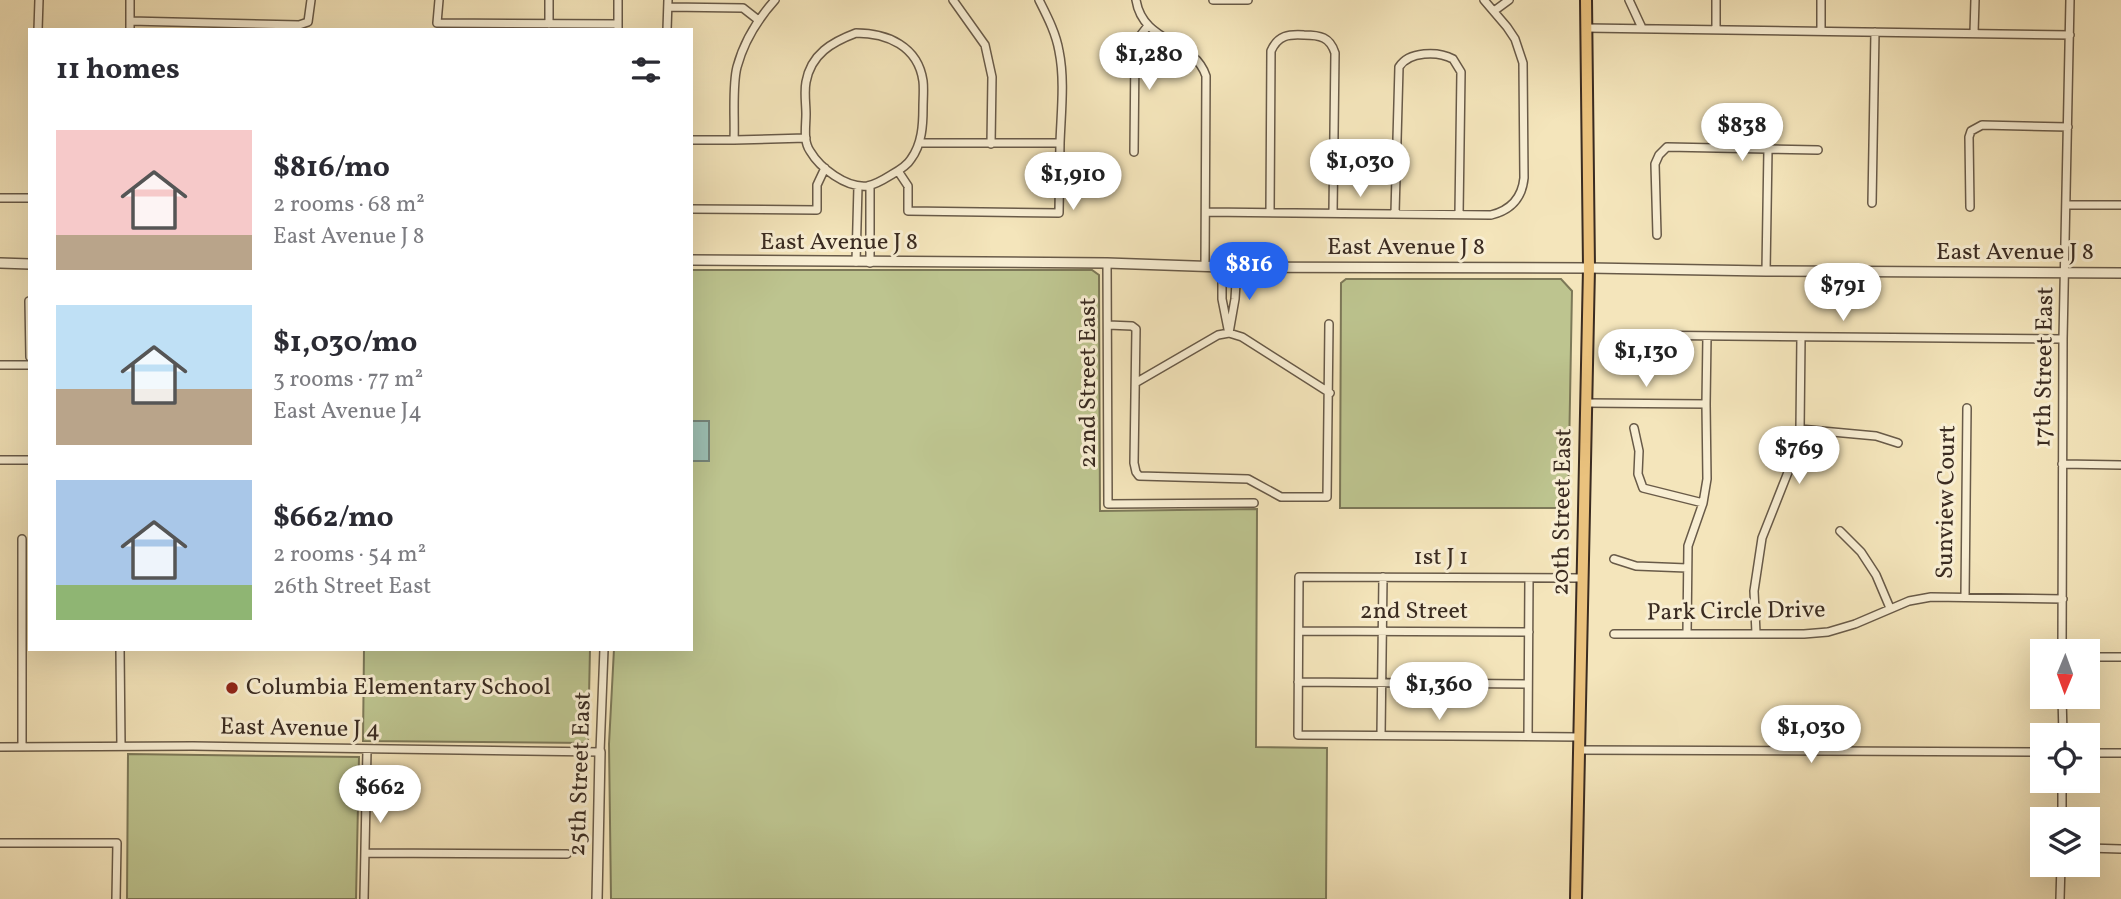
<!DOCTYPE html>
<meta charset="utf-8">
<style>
body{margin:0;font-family:Vollkorn,serif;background:#f7f7f7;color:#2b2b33;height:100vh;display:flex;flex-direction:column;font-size:26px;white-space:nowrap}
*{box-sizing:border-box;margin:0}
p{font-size:23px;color:#7c7c81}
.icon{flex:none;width:38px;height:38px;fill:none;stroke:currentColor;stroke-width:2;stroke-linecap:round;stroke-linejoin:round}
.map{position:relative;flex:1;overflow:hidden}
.panel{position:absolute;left:28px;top:28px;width:665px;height:623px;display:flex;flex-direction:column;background:#fff;border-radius:0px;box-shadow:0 7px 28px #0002}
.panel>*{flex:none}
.needle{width:46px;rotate:181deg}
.buttons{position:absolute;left:2030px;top:639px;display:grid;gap:14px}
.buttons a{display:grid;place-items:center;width:70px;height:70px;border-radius:0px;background:#fff;box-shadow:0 7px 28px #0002;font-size:35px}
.price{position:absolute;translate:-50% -60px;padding:0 16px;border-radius:24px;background:#fff;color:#222;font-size:23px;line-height:46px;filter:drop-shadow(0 2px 4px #0008)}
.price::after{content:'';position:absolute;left:50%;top:42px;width:21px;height:16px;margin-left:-10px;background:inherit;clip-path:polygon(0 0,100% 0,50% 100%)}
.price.selected{background:#2563eb;color:#fff}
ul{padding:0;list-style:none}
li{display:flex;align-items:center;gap:21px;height:175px;padding:0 28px}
li span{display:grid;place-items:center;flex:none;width:196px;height:140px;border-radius:0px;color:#555}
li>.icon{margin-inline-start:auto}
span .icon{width:84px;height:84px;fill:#fffc;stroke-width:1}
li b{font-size:30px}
h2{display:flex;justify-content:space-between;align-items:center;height:84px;padding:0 28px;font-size:30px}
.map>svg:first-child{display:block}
</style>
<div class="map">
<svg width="2121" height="899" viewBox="0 0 2121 899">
<rect width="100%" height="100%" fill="#f4e5bb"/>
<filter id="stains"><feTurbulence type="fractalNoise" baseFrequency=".00286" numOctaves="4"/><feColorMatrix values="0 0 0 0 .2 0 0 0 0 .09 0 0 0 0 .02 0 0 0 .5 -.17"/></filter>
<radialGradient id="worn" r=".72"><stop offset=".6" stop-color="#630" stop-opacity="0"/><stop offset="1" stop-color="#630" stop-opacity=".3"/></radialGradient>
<!-- green -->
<path fill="#bdc48f" stroke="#7c7858" stroke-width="2" d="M 691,270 L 1092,270 L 1099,275 L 1100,511 L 1257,509 L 1256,747 L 1327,748 L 1326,899 L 611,899 L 609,744 L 614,649 L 691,649 Z
M 1346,279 L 1561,279 L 1572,291 L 1568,508 L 1340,508 L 1341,283 Z
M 364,649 L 590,649 L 588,743 L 363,741 Z
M 128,754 L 359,757 L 356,899 L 127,899 Z"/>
<!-- water -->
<path fill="#9cbfb3" stroke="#758479" stroke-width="2" d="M 691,421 L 709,421 L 709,461 L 691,461 Z"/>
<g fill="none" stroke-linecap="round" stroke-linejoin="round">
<defs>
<path id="minor" d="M 439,0 L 437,23 L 618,24
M 618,0 L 618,30
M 775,0 C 757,20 744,41 737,67 C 732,86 735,120 734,140 L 806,138
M 953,0 L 985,45 L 992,77 L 991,144
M 1039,0 C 1047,16 1056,33 1059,51 C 1065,80 1061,113 1060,143
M 1136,0 C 1143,44 1194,39 1206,76 L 1205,266
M 1213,0 L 1248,0
M 1629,0 L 1642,28
M 1821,0 L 1821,31
M 668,7 L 743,8 L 757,19
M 1494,11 L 1509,0
M 130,21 L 299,25 L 308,22 L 311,0
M 549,24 L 549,0
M 1586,28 L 2070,35
M 38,30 L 39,0
M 130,30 L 130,0
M 667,30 L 668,0
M 1716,30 L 1716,0
M 856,33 C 887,33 918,46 923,81 C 924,89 923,99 923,108 C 923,125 922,144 911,159 C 907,166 898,171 891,175 C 883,180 875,185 867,186 C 846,188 820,168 810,151 C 803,141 806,126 806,114 C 806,104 804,92 806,82 C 811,54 832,42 856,33 Z
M 1974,33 L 1975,0
M 691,140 L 734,140
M 1134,152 L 1135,50 L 1136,41 L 1147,27
M 898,171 L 908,186 L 908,211 L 1059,213 L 1060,143 L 919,143
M 870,186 L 870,263
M 0,198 L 30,198
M 1872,203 L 1875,32
M 2067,205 L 2121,205
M 1970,207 L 1969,137 L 1971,131 L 1982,125 L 2068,127
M 691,209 L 817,210 L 817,185 L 825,168
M 1206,212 L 1491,215 C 1511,210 1522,198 1524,178 L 1523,63 L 1515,39 L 1507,27 L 1484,0
M 1270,212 L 1271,51 C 1278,35 1289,34 1304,35 C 1320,35 1330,37 1335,53 L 1333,212
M 1395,213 L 1399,67 C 1409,51 1438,51 1453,59 L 1461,72 L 1459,214
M 1657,235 L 1655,164 L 1659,155 L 1667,147 L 1818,150
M 856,262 L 858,186
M 1107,263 L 1108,504 L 1254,503
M 1222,267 L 1222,299 L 1228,329
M 1766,271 L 1768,149
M 29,301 L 30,357
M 1108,325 L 1132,326 L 1136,329 L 1134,463 L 1136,472 L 1139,476 L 1248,479 L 1281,497 L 1327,497 L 1329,324
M 1229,333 L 1235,299 L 1237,267
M 1622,335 L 2063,339
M 0,365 L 30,365
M 1137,382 L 1218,335 L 1229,333 L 1242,337 L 1330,393
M 1586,403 L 1706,404
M 1634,428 L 1639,451 L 1638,474 L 1643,488 L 1703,503
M 1800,429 L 1876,436 L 1898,443
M 0,460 L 30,460
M 2062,464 L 2121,465
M 1840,531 L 1861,552 L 1876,575 L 1890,608
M 22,539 L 22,747
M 1614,559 L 1636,566 L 1687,568
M 1965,597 L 1967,408
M 1299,631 L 1529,632
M 1687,633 L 1688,546 L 1703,503 L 1707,479 L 1706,404 L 1707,336
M 1756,633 L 1754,591 L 1762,538 L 1796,452 L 1800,429 L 1801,337
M 1614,634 L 1804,634 L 1828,632 L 1855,624 L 1909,601 L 1931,597 L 2063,599
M 120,649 L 121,746
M 2062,651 L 2063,339 L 2070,0
M 2088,657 L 2121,657
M 1298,682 L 1528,684
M 2062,696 L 2063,735
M 1381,735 L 1383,577
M 1528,736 L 1529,578
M 1579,737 L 1298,735 L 1299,577 L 1583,578
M 0,747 L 193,746 L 600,752 L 604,649
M 1579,750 L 2042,752
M 2088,753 L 2121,753
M 2062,819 L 2062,780
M 0,843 L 117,843 L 116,899
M 2088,848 L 2121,849
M 365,853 L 567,854
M 364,899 L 367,750
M 2060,899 L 2061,864"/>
<path id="tertiary" d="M 691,260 L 1107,263 L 1222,267 L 1589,268 L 1766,271 L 2121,273
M 0,263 L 30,264
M 597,899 L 600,752"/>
<path id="primary" d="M 1576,899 L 1589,268 L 1586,0"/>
</defs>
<!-- minor casing -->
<use href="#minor" stroke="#685a48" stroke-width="10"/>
<!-- tertiary casing -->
<use href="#tertiary" stroke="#685a48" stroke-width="12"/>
<!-- primary casing -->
<use href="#primary" stroke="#3a2b21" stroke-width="14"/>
<!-- minor -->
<use href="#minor" stroke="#f8eed3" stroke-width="7"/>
<!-- tertiary -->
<use href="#tertiary" stroke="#f8eed3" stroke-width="9"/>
<!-- primary -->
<use href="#primary" stroke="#eac27e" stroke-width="10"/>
</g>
<!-- markers -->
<circle fill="#8f2418" stroke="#f8eed3" stroke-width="2.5" cx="232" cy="688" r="7"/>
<g text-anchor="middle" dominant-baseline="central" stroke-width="6" stroke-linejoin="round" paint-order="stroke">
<!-- street labels -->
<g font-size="24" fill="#3a2b21" stroke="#f8eed3">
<text x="839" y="243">East Avenue J 8</text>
<text x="1406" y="248">East Avenue J 8</text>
<text x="2015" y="253">East Avenue J 8</text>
<text transform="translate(2045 367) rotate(-89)">17th Street East</text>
<text transform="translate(1089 383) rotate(-90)">22nd Street East</text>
<text transform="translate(1947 502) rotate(-89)">Sunview Court</text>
<text transform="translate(1563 512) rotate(-89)">20th Street East</text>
<text x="1441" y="558">1st J 1</text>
<text x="1414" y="612">2nd Street</text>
<text transform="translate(1736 612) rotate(-1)">Park Circle Drive</text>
<text transform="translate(300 729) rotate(1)">East Avenue J 4</text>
<text transform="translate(581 774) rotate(-88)">25th Street East</text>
</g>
<!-- poi labels -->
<g font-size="24" fill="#3a2b21" stroke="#f8eed3" text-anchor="start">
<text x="246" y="688">Columbia Elementary School</text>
</g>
</g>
<rect width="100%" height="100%" filter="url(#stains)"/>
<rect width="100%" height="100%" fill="url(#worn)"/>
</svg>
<div class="buttons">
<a><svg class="needle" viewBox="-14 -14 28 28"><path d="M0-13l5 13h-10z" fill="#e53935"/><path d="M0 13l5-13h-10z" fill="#7c7c81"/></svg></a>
<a><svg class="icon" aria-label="locate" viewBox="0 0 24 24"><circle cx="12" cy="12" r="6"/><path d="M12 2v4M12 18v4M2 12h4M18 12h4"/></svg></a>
<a><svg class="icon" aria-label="layers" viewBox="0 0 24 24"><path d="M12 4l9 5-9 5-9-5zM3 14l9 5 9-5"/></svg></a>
</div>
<b class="price" style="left:1149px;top:92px">$1,280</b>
<b class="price" style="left:1742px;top:163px">$838</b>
<b class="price" style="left:1360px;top:199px">$1,030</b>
<b class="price" style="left:1073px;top:212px">$1,910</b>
<b class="price selected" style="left:1249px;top:302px">$816</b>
<b class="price" style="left:1843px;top:323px">$791</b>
<b class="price" style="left:1646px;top:389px">$1,130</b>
<b class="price" style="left:1799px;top:486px">$769</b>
<b class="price" style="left:1439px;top:722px">$1,360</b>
<b class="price" style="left:1811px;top:765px">$1,030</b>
<b class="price" style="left:380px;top:825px">$662</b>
<section class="panel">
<h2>11 homes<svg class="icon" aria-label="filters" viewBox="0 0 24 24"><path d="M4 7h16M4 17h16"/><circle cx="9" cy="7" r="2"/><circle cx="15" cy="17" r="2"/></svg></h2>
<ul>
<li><span style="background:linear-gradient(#f6c9c9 75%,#b9a48a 0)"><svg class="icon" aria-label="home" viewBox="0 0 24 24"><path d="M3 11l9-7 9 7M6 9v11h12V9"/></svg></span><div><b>$816/mo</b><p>2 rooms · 68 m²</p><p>East Avenue J 8</p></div></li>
<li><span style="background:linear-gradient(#bfe0f5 60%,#b9a48a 0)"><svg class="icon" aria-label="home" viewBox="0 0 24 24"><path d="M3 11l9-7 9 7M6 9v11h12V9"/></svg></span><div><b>$1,030/mo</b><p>3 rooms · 77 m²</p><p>East Avenue J4</p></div></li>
<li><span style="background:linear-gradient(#a9c7e8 75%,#8fb573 0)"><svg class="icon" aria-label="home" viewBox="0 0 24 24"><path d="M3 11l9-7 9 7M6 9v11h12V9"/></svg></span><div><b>$662/mo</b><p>2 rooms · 54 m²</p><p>26th Street East</p></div></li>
</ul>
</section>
</div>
